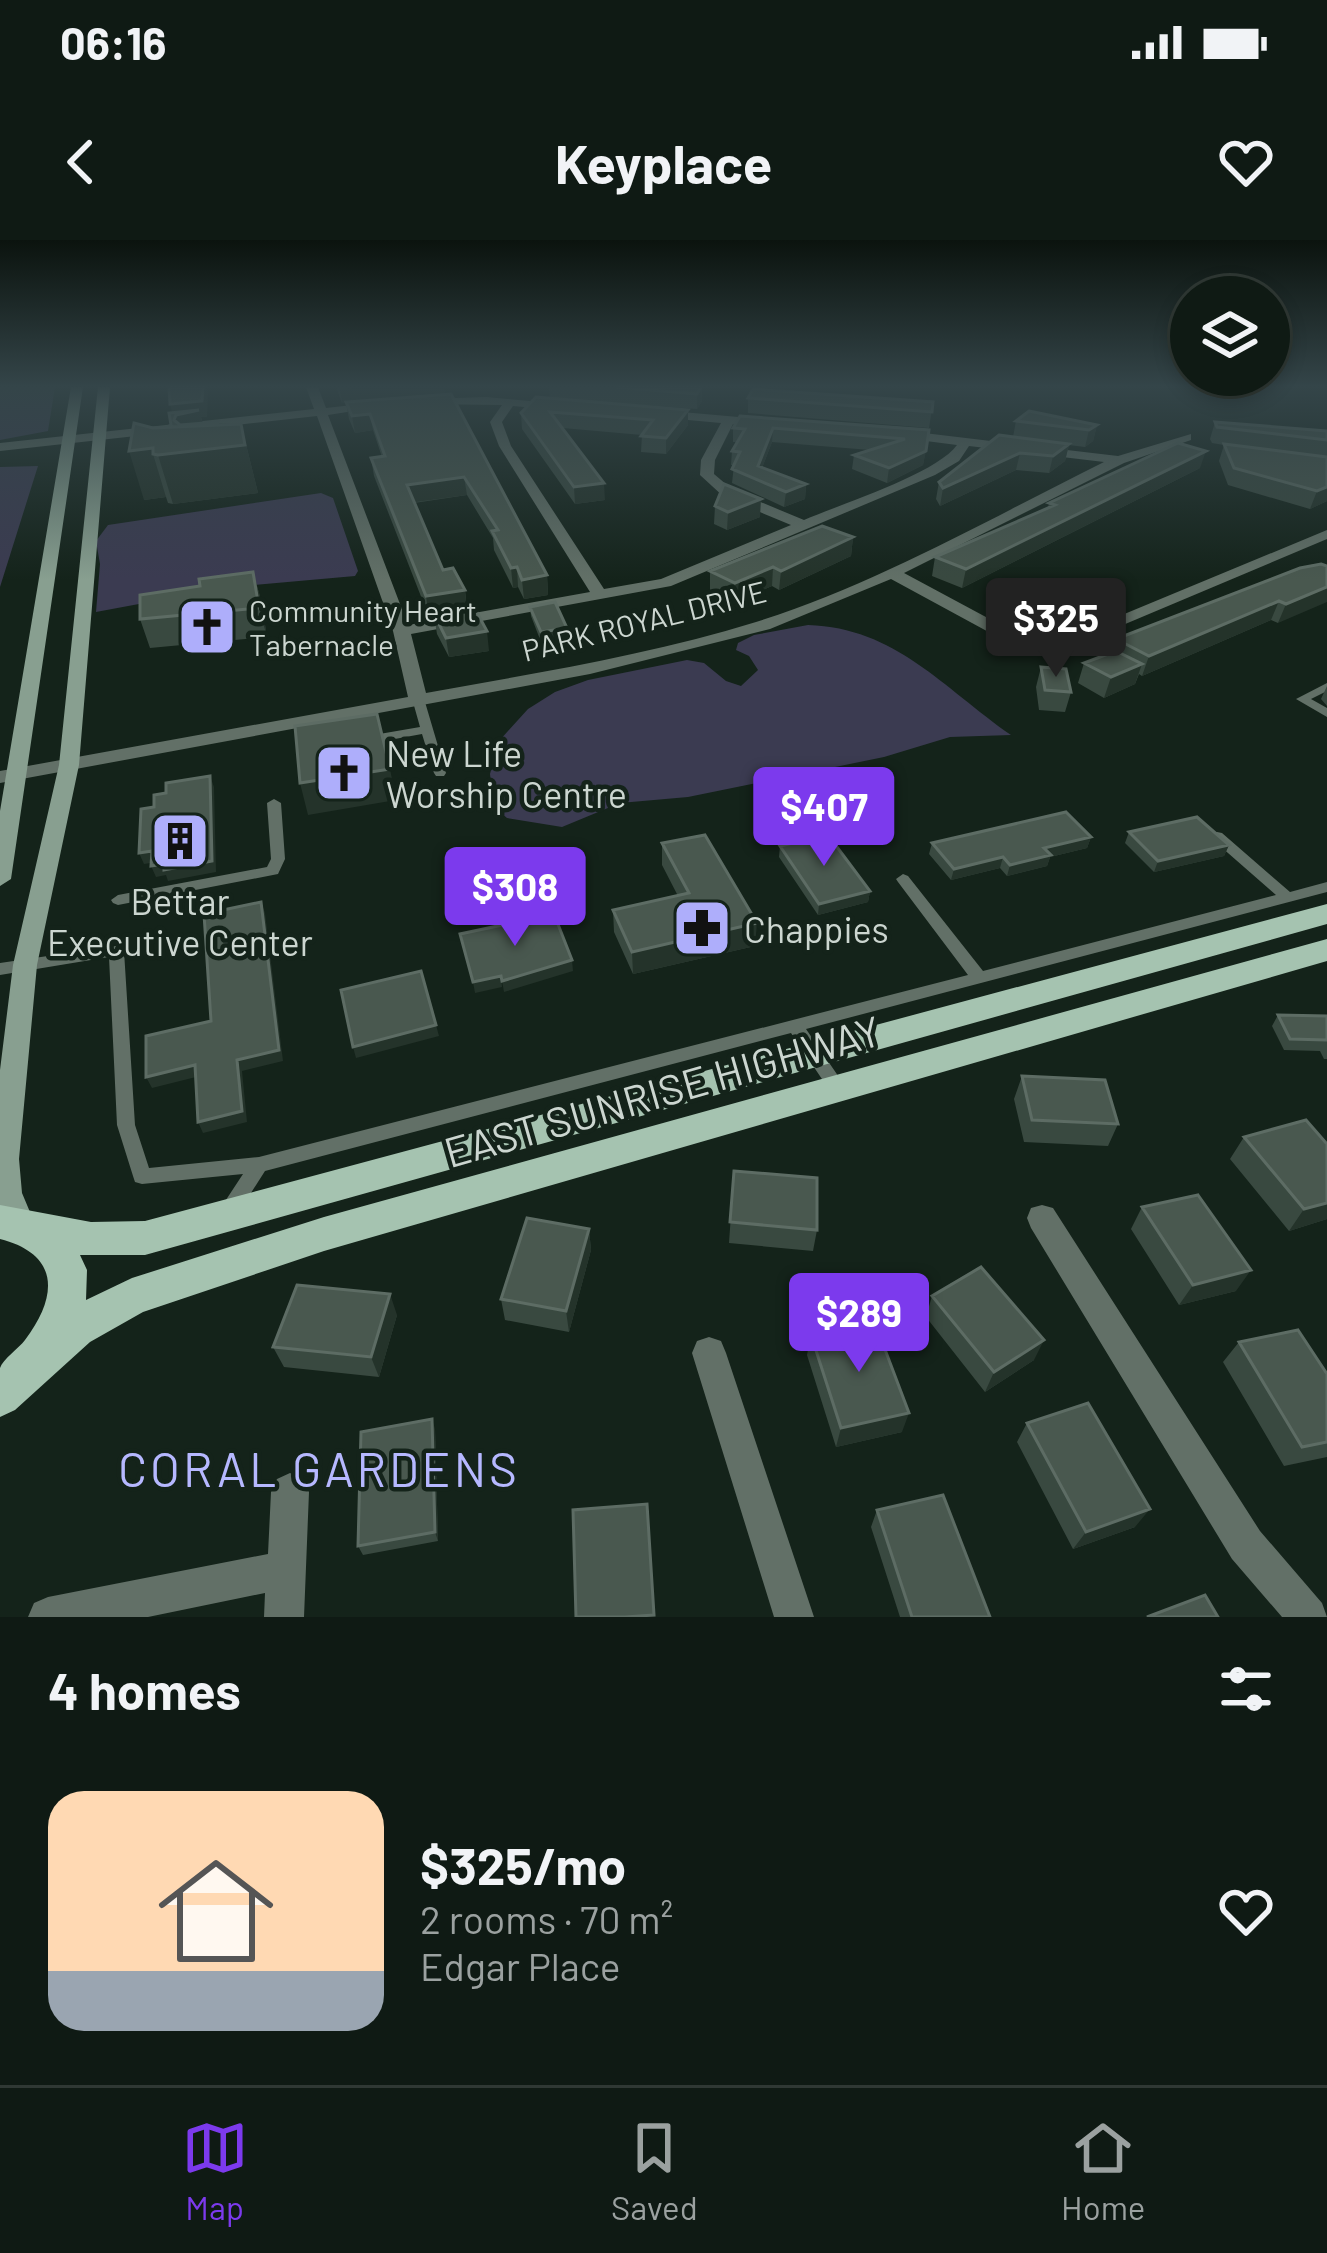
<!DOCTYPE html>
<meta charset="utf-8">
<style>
body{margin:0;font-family:Barlow,sans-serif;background:#1d2722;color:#f1f3f6;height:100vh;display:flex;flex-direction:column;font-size:45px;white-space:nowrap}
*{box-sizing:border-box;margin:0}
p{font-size:39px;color:#9ba1a0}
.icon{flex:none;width:66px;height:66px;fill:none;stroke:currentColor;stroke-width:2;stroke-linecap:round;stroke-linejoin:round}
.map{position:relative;height:1377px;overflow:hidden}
.panel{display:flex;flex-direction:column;background:#0f1a14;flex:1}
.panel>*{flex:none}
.buttons{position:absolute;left:1170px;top:36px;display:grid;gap:24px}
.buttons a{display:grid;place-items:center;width:120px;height:120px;border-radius:50%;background:#0f1a14;box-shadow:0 6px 18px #0003,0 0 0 3px #2f3834;font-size:60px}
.price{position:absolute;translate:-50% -102px;padding:0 27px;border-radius:12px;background:#7c3aed;color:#fff;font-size:39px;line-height:78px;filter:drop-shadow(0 3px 6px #0008)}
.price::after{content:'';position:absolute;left:50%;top:72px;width:36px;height:27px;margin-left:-18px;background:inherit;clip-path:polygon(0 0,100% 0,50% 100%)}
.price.current{background:#222;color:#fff}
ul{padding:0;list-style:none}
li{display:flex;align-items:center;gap:36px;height:300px;padding:0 48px}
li+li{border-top:3px solid #2f3834}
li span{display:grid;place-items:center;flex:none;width:336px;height:240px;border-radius:36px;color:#555}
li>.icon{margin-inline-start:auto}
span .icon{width:144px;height:144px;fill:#fffc;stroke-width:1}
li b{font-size:51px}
h2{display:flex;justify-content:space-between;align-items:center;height:144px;padding:0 48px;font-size:51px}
.status{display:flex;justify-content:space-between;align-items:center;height:84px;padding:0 60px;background:#0f1a14;direction:ltr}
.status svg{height:33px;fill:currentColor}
header{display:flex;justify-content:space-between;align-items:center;height:156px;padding:0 48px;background:#0f1a14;font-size:54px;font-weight:700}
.tabs{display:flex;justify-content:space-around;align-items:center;height:168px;border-top:3px solid #2f3834;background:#0f1a14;font-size:33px;color:#9ba1a0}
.tabs a{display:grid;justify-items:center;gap:6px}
.tabs .current{color:#7c3aed}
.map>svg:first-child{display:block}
</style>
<div class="status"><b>06:16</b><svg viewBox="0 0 49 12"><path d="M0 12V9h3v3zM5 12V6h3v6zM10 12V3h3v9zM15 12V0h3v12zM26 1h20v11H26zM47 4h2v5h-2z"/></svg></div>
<header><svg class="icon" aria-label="back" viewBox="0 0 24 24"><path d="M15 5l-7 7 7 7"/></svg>Keyplace<svg class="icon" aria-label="heart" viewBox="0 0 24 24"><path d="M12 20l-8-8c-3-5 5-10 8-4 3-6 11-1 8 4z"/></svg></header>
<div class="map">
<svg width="1327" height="1377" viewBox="0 0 1327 1377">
<rect width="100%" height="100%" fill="#14231a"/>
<!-- green -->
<path fill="#3b3b51" d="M 0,147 L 55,147 L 48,191 L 0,200 Z
M 38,226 L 0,347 L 0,227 Z
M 321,253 L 333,258 L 358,331 L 355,336 L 230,347 L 96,372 L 100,324 L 96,301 L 108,285 Z
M 808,385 C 896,388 942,447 1011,495 L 950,497 L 884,517 L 688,557 L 620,563 L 562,587 L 507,578 L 494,567 L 490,534 L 499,501 L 528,469 L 555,452 L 588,440 L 687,420 L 704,423 L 726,441 L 741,446 L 758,430 L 749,416 L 736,410 L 738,403 L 754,395 Z"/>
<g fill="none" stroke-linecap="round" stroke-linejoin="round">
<!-- lane -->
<path fill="#627067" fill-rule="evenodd" d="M 1327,443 L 1327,451 L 1311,459 L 1327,468 L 1327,477 L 1296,459 Z
M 419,458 L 425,462 L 446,533 L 444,536 L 436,536 L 434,533 L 422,494 L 362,505 L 356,501 L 362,497 L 420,487 L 413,462 Z
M 274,559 L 281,563 L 285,619 L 278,634 L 118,665 L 113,663 L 111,660 L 118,655 L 267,627 L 271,619 L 267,563 Z
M 1217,592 L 1222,593 L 1290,652 L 1327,642 L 1327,652 L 806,789 L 845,846 L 842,851 L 836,853 L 830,851 L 791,793 L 265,931 L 235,978 L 228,980 L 221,978 L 218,972 L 243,934 L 142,944 L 135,942 L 133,936 L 117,885 L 109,717 L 0,735 L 0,723 L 116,706 L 121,707 L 124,711 L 135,885 L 149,928 L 259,917 L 968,735 L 898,642 L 896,639 L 903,634 L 908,636 L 983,731 L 1276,655 L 1212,599 L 1210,596 L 1212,593 Z"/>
<!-- street -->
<path fill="#627067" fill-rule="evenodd" d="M 306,147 L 318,147 L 326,168 L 379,162 L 385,166 L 328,175 L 408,385 L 590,352 L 499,206 L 490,182 L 502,165 L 422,164 L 426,159 L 486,157 L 563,164 L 559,170 L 513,166 L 502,182 L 511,206 L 604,349 L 661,339 L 791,285 L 724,257 L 700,235 L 701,220 L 721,183 L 655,177 L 659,170 L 772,180 L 768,187 L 733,184 L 715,220 L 714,234 L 734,251 L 804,280 C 841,264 936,234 957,205 L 895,197 L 899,190 L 1118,216 L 1191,194 L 1191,200 L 1124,223 L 904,333 L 1036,404 L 1052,404 L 1327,290 L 1327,299 L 1054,414 L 1027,413 L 891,339 L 770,389 L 590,434 L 0,543 L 0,531 L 408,457 L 393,391 L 317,176 L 0,211 L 0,203 L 314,169 ZM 969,206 L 1104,222 C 991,278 877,344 756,382 C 649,415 537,433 426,453 L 411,394 L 671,346 L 935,235 L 959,221 Z
M 1042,965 L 1053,968 L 1260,1291 L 1322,1363 L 1327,1377 L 1282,1377 L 1232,1319 L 1031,988 L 1027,978 L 1031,968 Z
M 709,1097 L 721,1101 L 726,1113 L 814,1377 L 774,1377 L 692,1113 L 697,1101 Z
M 290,1233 L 303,1239 L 309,1252 L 304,1377 L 264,1377 L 265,1353 L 148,1377 L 28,1377 L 34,1363 L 48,1357 L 268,1314 L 271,1252 L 277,1239 Z"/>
<!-- secondary -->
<path fill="#889f90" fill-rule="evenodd" d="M 71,147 L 83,147 L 11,639 L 0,646 L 0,571 Z
M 98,147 L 110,147 L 79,525 L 37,725 L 19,919 L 22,953 L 35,984 L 31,994 L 20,998 L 9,994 L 0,973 L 0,830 L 13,725 L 59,525 Z"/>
<!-- primary -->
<path fill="#a5c3b0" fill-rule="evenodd" d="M 1327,664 L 1327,684 L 145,1015 L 80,1015 L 87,1030 L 86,1060 L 132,1038 L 324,977 L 1327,699 L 1327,721 L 324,1011 L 143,1072 L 90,1102 L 15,1170 L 0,1177 C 0,1164 0,1141 0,1128 C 3,1119 19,1108 25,1100 C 59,1055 59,1014 0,999 L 0,965 L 91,982 L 145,981 Z"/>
</g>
<!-- wall -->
<path fill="#394940" d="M 169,147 L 207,147 L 207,177 L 201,177 L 203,183 L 241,184 L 258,253 L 173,264 L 168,263 L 166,257 L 144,260 L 153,188 L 167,187 L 171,185 L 173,172 Z
M 336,147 L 444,147 L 445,155 L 547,335 L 548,355 L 524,359 L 518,347 L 513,348 L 494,310 L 493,298 L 467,255 L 414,263 L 443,330 L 465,350 L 467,368 L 489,411 L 449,417 L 437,394 L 434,376 L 429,377 L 374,236 L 371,218 L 382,217 L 373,190 L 355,193 L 349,179 L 346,163 L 342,163 Z
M 549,147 L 702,147 L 702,161 L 697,169 L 550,158 Z
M 748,158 L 933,162 L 929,188 L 748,173 Z
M 688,170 L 688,185 L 666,214 L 641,212 L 642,195 L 563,188 L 605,260 L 575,264 L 522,189 L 521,173 Z
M 1016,181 L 1097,185 L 1093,201 L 1085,207 L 1069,205 L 1065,221 L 1049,233 L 1016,230 L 940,266 L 936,259 L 939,242 L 1013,197 Z
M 1215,182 L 1327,191 L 1327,261 L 1310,269 L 1228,245 L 1219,221 L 1224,205 L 1212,203 L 1210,199 Z
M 733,188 L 929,190 L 923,225 L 887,243 L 852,229 L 854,215 L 870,210 L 772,202 L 762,228 L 806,244 L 805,259 L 784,267 L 732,243 L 734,225 L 731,225 L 732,211 L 737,202 L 733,202 Z
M 1200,228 L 962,348 L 932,336 L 935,317 L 1048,268 L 1049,263 Z
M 715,266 L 760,277 L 727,290 L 714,284 Z
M 853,297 L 851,316 L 779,350 L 772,346 L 734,362 L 710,350 L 710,331 Z
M 1321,324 L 1278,383 L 1271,380 L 1142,436 L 1139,434 L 1135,444 L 1104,458 L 1078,443 L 1084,423 L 1112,412 L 1116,399 Z
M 253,332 L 261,360 L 267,397 L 150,408 L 140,379 L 200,346 Z
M 530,367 L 567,388 L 568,398 L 541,402 L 531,376 Z
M 1041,427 L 1071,452 L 1065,472 L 1039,470 L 1036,447 Z
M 1327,446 L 1327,466 L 1321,459 Z
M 1129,592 L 1229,605 L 1224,616 L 1154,632 L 1125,603 Z
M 1091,597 L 1087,608 L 1050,617 L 1047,626 L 1007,636 L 1000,628 L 951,640 L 929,614 L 932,603 Z
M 662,603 L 755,706 L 633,734 L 614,692 L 613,670 L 678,656 L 662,625 Z
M 780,606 L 870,651 L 868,662 L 818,675 L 779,617 Z
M 1278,775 L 1327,776 L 1327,819 L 1324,819 L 1320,811 L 1284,810 L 1272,786 Z
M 1022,836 L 1118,884 L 1108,906 L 1024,902 L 1014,859 Z
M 1244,897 L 1327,979 L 1289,991 L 1230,919 Z
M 734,931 L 817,990 L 813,1011 L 729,1003 Z
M 1142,967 L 1236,1051 L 1179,1065 L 1131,989 Z
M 589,989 L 591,1010 L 569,1092 L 505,1080 L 501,1059 Z
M 932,1056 L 1034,1120 L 985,1152 L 926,1077 Z
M 397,1075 L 379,1137 L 284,1127 L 273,1107 Z
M 811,1095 L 902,1192 L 836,1207 L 807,1115 Z
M 1239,1102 L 1327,1134 L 1327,1217 L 1284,1226 L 1223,1122 Z
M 1027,1183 L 1135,1287 L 1073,1309 L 1017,1202 Z
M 435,1189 L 438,1301 L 363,1315 L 358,1306 Z
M 877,1270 L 990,1377 L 900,1377 L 871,1287 Z"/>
<!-- shaded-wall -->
<path fill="#24332a" d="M 203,147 L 207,147 L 208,152 L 207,177 L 201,177 L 205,192 L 178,194 L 170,164 Z
M 368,147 L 444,147 L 445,156 L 342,163 L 340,149 Z
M 701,147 L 702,161 L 697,169 L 697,154 Z
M 688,170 L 688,185 L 666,214 L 666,198 Z
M 370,174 L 373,190 L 355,193 L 352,176 Z
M 241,184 L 258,253 L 173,264 L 158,215 L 224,207 Z
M 1097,185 L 1093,201 L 1085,207 L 1089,190 Z
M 773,188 L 772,202 L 757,241 L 758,226 Z
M 1069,204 L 1065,221 L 1049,233 L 1053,216 Z
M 153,208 L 153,214 L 166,257 L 144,260 L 129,211 Z
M 926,211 L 923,225 L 887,243 L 889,228 Z
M 1206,211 L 1200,228 L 962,348 L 966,329 Z
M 1020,213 L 1016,230 L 940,266 L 943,248 Z
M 464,237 L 467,255 L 409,263 L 407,245 Z
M 604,243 L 605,260 L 575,264 L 574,247 Z
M 806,244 L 805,259 L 784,267 L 786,252 Z
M 1327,247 L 1327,261 L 1310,269 L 1317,251 Z
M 761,259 L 760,277 L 727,290 L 728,272 Z
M 853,297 L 851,316 L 779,350 L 781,331 Z
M 517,327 L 518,347 L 513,348 L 511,328 Z
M 773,327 L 772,346 L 734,362 L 735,343 Z
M 253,332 L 261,360 L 267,397 L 259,368 Z
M 547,335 L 548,355 L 524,359 L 522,340 Z
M 1327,347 L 1327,362 L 1278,383 L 1286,364 Z
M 465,350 L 467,370 L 429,377 L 426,356 Z
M 1279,361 L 1271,380 L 1142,436 L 1149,416 Z
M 567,388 L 568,398 L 541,402 L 541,392 Z
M 487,391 L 489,411 L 449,417 L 446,398 Z
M 1142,424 L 1135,444 L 1104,458 L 1111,437 Z
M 390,529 L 396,560 L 308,575 L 300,543 Z
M 210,536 L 214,547 L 216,632 L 168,641 L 166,635 L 156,637 L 151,626 L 164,624 Z
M 1091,597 L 1087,608 L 1050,617 L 1047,626 L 1007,636 L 1010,625 L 1044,608 Z
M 1229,605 L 1224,616 L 1154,632 L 1158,621 Z
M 152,611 L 157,622 L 144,624 L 139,613 Z
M 1003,617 L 1000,628 L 951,640 L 954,629 Z
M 870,651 L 868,662 L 818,675 L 819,664 Z
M 261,662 L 265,673 L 283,821 L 242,831 L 247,882 L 203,893 L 198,882 Z
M 757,683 L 755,706 L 633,734 L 632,712 Z
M 572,720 L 573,731 L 504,752 L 502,741 Z
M 501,736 L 502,747 L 475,753 L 473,742 Z
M 436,785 L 439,796 L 356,818 L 353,807 Z
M 195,825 L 200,836 L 152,848 L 146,837 Z
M 1327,963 L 1327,979 L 1289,991 L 1304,969 Z
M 589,989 L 591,1010 L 569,1092 L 566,1071 Z
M 1251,1030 L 1236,1051 L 1179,1065 L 1193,1045 Z
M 390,1054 L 397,1075 L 379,1137 L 371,1117 Z
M 1044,1100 L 1034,1120 L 985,1152 L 994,1132 Z
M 909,1173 L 902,1192 L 836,1207 L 841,1188 Z
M 432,1179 L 435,1189 L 438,1301 L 435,1292 Z
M 1150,1269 L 1135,1287 L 1073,1309 L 1086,1292 Z"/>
<!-- building -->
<path fill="#49584f" stroke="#5d6c64" stroke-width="3" d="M 169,147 L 203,147 L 202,161 L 170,164 Z
M 616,147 L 701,147 L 697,154 Z
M 753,149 L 933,162 L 932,172 L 748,158 Z
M 451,154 L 547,335 L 522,340 L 517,327 L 511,328 L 492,291 L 498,290 L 464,237 L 407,245 L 443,330 L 453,328 L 465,350 L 426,356 L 371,218 L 385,216 L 370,174 L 352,176 L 346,162 Z
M 536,157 L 688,170 L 666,198 L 641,196 L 653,180 L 550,172 L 604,243 L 574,247 L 521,173 Z
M 199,170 L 176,175 L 174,180 L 180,185 L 218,182 L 217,185 L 167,187 L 171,185 L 169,173 Z
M 1029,171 L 1097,185 L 1089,190 L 1016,181 Z
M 740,176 L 929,190 L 926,211 L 889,228 L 854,215 L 905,199 L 773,188 L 758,226 L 806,244 L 786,252 L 732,229 L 740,212 L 732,211 L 745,189 L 733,188 Z
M 1215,182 L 1327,191 L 1327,200 L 1217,187 Z
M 134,183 L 153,188 L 241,184 L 245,205 L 158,215 L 153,214 L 153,208 L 129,211 Z
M 999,195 L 1069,204 L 1053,216 L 1020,213 L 943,248 L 939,242 Z
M 1178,203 L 1206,211 L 966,329 L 935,317 L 1055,265 L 1049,263 Z
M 1224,204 L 1327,217 L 1327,247 L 1317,251 L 1234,228 Z
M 724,244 L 761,259 L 728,272 L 715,266 Z
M 822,286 L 853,297 L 781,331 L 773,327 L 735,343 L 710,331 Z
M 1321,324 L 1327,326 L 1327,347 L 1286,364 L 1279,361 L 1149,416 L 1116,399 L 1300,328 Z
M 253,332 L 259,368 L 140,379 L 140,355 L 200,346 L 199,339 Z
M 555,362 L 567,388 L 541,392 L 530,367 Z
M 474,367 L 487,391 L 446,398 L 434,374 Z
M 1116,411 L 1142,424 L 1111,437 L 1084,423 Z
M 1041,427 L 1066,429 L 1071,452 L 1045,450 Z
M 377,474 L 390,529 L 300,543 L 295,486 Z
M 210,536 L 212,621 L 164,630 L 164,624 L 151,626 L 152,611 L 139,613 L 141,569 L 154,567 L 154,555 L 166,553 L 166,543 Z
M 1066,572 L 1091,597 L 1044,608 L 1051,615 L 1010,625 L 1003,617 L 954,629 L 932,603 Z
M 1197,577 L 1229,605 L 1158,621 L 1129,592 Z
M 705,595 L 757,683 L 632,712 L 613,670 L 689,653 L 662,603 Z
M 828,595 L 870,651 L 819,664 L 780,606 Z
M 261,662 L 279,810 L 237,820 L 242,871 L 198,882 L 195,825 L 146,837 L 146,796 L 211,781 L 204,674 Z
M 554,674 L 572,720 L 502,741 L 501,736 L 473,742 L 460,694 Z
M 421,731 L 436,785 L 353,807 L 341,750 Z
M 1278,775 L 1327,776 L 1327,800 L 1290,799 Z
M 1022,836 L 1105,840 L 1118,884 L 1032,880 Z
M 1306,880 L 1327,904 L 1327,963 L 1304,969 L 1244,897 Z
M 734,931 L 817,938 L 817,990 L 730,982 Z
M 1198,955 L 1251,1030 L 1193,1045 L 1142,967 Z
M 527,978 L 589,989 L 566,1071 L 501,1059 Z
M 981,1027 L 1044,1100 L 994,1132 L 932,1056 Z
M 297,1045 L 390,1054 L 371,1117 L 273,1107 Z
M 875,1083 L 909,1173 L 841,1188 L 811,1095 Z
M 1298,1090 L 1327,1134 L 1327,1202 L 1302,1207 L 1239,1102 Z
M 1088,1163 L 1150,1269 L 1086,1292 L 1027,1183 Z
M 432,1179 L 435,1292 L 358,1306 L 361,1192 Z
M 943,1255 L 990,1377 L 912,1377 L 877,1270 Z
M 647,1264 L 654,1375 L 625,1377 L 576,1377 L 573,1270 Z
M 1205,1355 L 1218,1377 L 1147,1377 Z"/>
<!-- sky -->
<linearGradient id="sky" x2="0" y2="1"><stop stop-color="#0b130e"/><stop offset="0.43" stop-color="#344549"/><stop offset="1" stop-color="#344549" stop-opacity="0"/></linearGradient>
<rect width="1327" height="340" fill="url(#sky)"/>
<!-- icons -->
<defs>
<symbol id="church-square" viewBox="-11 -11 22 22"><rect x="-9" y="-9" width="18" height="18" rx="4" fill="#aeaefb" stroke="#14231a"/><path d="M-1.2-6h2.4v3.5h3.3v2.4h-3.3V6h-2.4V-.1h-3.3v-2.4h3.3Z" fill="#111"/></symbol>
<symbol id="building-square" viewBox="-11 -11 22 22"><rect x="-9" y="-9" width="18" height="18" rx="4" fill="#aeaefb" stroke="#14231a"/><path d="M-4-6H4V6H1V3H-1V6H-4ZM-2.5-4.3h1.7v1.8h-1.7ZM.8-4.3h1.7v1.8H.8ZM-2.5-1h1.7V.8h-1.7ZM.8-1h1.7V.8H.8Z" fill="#111"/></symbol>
<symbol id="pharmacy-square" viewBox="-11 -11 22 22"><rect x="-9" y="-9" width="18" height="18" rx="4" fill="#aeaefb" stroke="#14231a"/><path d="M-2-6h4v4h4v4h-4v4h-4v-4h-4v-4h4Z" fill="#111"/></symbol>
</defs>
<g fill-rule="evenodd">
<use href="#church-square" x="174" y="354" width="66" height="66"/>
<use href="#church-square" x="311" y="500" width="66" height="66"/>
<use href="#building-square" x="147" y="568" width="66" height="66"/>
<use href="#pharmacy-square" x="669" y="655" width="66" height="66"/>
</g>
<g text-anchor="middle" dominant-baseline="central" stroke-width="9" stroke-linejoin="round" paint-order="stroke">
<!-- far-poi labels -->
<g font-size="30" fill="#ccd6d0" stroke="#14231a" text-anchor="start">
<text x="249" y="370">Community Heart<tspan x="249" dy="34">Tabernacle</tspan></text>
</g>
<!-- far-street labels -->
<g font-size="30" fill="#ccd6d0" stroke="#14231a">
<text transform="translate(644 380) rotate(-14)">PARK ROYAL DRIVE</text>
</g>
<!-- poi labels -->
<g font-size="36" fill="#ccd6d0" stroke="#14231a" text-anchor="start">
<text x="386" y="512">New Life<tspan x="386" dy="41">Worship Centre</tspan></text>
<text x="180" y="660" text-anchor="middle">Bettar<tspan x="180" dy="41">Executive Center</tspan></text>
<text x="744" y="688">Chappies</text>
</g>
<!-- near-street labels -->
<g font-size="42" fill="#ccd6d0" stroke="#14231a">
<text transform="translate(662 850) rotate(-16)">EAST SUNRISE HIGHWAY</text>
</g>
<!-- near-neighbourhood labels -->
<g font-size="48" letter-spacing="3" fill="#b6b8ff" stroke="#14231a">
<text x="319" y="1228">CORAL GARDENS</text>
</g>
</g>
</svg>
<div class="buttons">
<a><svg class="icon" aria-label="layers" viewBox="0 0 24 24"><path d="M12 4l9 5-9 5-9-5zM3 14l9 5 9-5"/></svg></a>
</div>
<b class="price current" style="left:1056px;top:440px">$325</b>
<b class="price" style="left:824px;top:629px">$407</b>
<b class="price" style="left:515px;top:709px">$308</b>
<b class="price" style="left:859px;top:1135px">$289</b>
</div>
<section class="panel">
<h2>4 homes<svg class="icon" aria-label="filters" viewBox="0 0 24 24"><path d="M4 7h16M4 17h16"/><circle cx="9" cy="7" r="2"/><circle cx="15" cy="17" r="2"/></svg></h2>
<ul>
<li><span style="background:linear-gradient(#ffd9b3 75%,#9aa5b1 0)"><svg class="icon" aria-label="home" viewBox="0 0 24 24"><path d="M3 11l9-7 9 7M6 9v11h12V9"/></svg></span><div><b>$325/mo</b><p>2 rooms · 70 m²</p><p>Edgar Place</p></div><svg class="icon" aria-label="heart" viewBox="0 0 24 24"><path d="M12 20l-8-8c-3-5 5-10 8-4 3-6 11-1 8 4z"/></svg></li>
</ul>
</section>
<nav class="tabs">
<a class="current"><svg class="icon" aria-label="map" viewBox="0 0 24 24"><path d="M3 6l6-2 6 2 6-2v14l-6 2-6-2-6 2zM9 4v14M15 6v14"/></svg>Map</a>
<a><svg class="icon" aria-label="saved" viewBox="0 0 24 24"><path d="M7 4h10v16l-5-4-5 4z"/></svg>Saved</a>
<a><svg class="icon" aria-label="home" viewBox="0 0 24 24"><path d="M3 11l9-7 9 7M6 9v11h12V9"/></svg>Home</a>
</nav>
